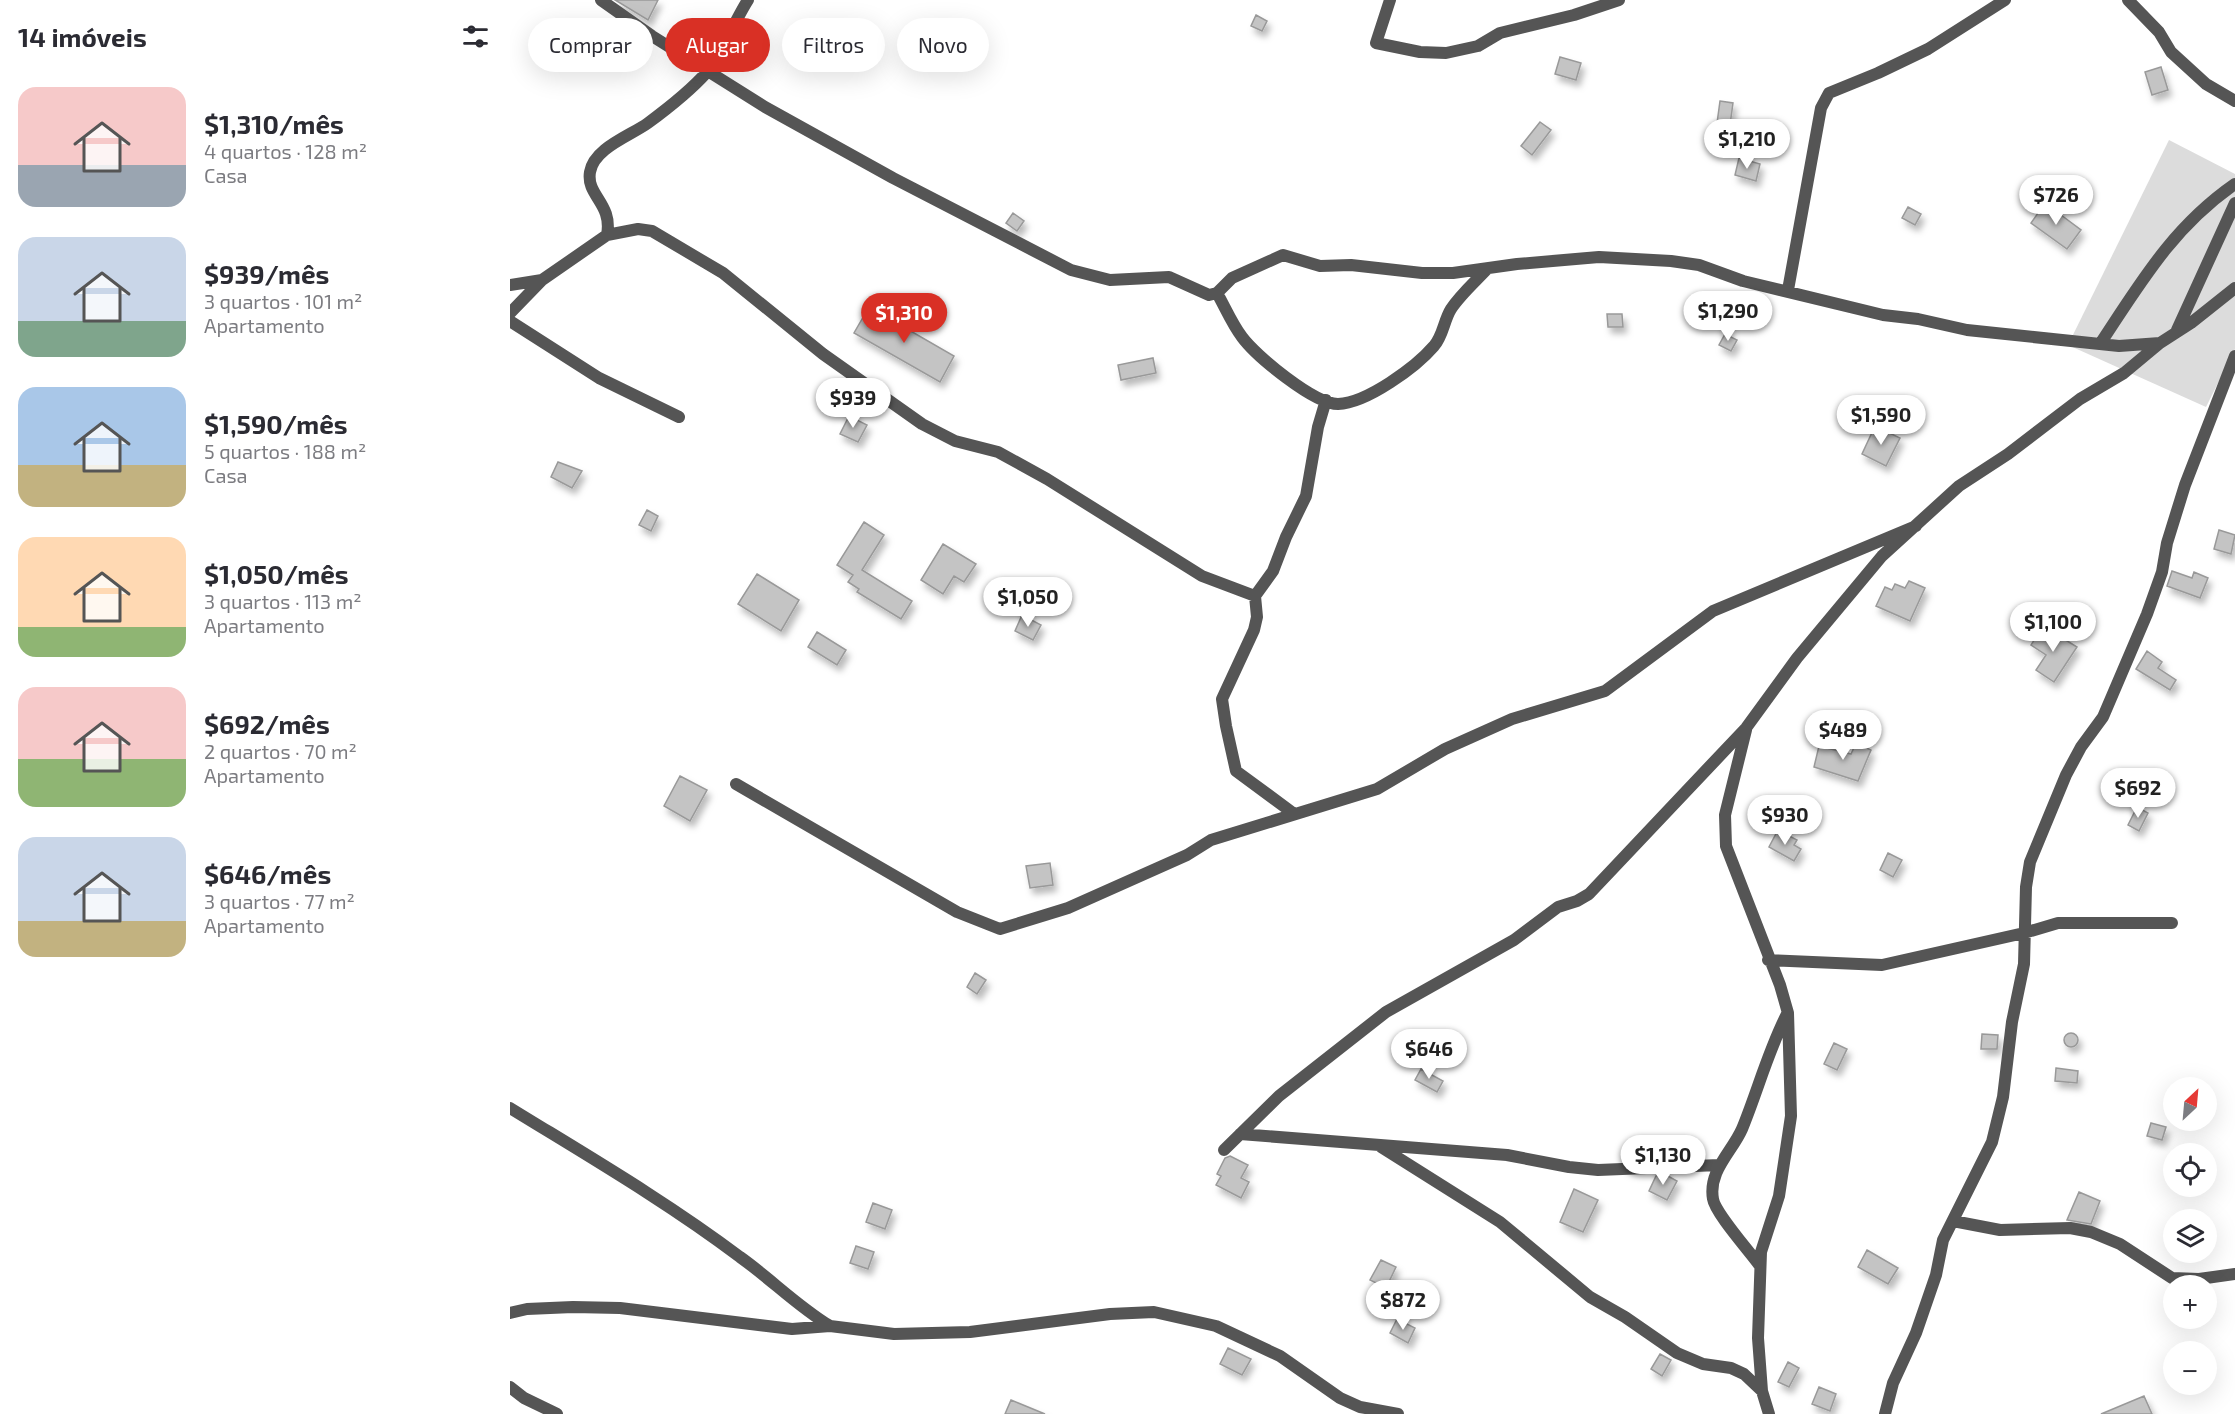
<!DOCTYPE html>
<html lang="pt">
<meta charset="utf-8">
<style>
body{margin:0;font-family:"Exo 2",sans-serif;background:#f7f7f7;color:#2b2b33;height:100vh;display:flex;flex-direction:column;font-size:22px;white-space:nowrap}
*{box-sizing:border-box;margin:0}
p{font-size:20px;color:#7c7c81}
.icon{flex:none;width:33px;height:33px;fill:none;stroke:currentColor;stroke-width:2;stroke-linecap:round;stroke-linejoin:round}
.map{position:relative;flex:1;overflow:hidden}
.side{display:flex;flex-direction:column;background:#fff;width:510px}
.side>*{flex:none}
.guide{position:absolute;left:18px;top:18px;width:570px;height:54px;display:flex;gap:12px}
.needle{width:39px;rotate:26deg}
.controls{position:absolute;left:1653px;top:1077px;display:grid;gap:12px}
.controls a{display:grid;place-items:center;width:54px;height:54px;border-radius:50%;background:#fff;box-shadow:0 6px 24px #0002;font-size:30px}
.price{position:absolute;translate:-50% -51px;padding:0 14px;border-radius:21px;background:#fff;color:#222;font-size:20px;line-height:39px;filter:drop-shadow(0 2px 3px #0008)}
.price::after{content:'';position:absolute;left:50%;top:36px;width:18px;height:14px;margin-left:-9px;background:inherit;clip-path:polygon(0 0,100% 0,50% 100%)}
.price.active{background:#d93025;color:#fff}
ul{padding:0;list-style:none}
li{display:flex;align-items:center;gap:18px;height:150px;padding:0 18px}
li span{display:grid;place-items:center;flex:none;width:168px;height:120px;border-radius:18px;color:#555}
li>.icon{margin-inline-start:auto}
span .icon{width:72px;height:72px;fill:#fffc;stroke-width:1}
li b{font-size:26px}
h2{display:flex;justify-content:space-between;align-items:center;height:72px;padding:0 18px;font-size:26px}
.pill{padding:0 21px;border-radius:27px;background:#fff;box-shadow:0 6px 24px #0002;font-size:21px;line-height:54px}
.pill.active{background:#d93025;color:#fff}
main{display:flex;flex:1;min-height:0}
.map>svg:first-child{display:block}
</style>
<main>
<section class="side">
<h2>14 imóveis<svg class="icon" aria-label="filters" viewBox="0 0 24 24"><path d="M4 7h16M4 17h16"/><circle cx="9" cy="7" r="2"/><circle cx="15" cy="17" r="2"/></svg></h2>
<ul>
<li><span style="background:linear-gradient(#f6c9c9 65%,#9aa5b1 0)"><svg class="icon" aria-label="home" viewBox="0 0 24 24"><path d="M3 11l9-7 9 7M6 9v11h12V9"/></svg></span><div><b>$1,310/mês</b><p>4 quartos · 128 m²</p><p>Casa</p></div></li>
<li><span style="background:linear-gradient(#c9d6e8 70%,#7fa58c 0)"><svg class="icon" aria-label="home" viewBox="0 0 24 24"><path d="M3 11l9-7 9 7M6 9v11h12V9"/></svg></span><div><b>$939/mês</b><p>3 quartos · 101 m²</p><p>Apartamento</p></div></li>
<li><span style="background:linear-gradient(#a9c7e8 65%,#c2b280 0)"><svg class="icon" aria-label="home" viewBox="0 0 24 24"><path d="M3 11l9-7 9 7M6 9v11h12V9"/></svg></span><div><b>$1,590/mês</b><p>5 quartos · 188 m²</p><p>Casa</p></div></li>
<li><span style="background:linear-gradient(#ffd9b3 75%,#8fb573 0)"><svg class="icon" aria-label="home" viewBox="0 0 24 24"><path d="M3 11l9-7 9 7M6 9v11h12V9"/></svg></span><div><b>$1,050/mês</b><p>3 quartos · 113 m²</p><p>Apartamento</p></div></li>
<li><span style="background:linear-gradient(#f6c9c9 60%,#8fb573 0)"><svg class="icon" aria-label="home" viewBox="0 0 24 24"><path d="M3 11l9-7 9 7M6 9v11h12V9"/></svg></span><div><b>$692/mês</b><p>2 quartos · 70 m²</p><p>Apartamento</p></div></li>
<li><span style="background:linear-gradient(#c9d6e8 70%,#c2b280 0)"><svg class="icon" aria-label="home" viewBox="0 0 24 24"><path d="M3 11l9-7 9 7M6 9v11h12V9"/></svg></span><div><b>$646/mês</b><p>3 quartos · 77 m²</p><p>Apartamento</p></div></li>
</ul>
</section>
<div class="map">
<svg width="1725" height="1414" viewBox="0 0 1725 1414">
<defs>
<filter id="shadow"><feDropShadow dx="3.5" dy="6" stdDeviation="3" flood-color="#0004"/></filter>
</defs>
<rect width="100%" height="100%" fill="#fff"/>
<!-- garden -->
<path fill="#dcdcdc" d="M 1659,140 L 1725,174 L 1725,349 L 1696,407 L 1558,345 Z"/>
<!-- building -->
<path fill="#c4c4c4" stroke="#999" stroke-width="1.5" filter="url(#shadow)" d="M 105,0 L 148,0 L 138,20 Z
M 746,15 L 757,21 L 752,31 L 741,26 Z
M 1050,57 L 1071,63 L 1066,80 L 1045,74 Z
M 1651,67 L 1658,90 L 1642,95 L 1635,72 Z
M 1210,101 L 1223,103 L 1220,125 L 1207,123 Z
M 1030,122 L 1041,130 L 1022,155 L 1011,146 Z
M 1229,158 L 1250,164 L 1246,181 L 1225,175 Z
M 1535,203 L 1571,230 L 1557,249 L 1521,223 Z
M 1398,207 L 1411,214 L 1405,225 L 1392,218 Z
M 503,213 L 514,221 L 507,231 L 496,223 Z
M 359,307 L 444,356 L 430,382 L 344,333 Z
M 1097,314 L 1112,314 L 1113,327 L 1098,327 Z
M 1215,334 L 1227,340 L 1221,351 L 1209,345 Z
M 643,358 L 646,373 L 611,380 L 608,365 Z
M 339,416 L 357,425 L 348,442 L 330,434 Z
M 1365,426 L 1390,438 L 1376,466 L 1352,454 Z
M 48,462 L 72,471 L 62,488 L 41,477 Z
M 137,510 L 148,516 L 141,531 L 129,525 Z
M 354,522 L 374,535 L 352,570 L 402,601 L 391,619 L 347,592 L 349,589 L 338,582 L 343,575 L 327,565 Z
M 1709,530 L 1725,535 L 1721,554 L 1704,549 Z
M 433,544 L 466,564 L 454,582 L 444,576 L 433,594 L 411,580 Z
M 1662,571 L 1682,578 L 1684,572 L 1698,578 L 1690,598 L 1657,586 Z
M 247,574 L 289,600 L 271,631 L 228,604 Z
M 1399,581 L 1415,588 L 1400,621 L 1366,606 L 1375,587 L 1382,590 L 1385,584 L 1395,588 Z
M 512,615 L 531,625 L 523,640 L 505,631 Z
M 1533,626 L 1567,647 L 1544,682 L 1526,670 L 1536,655 L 1521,645 Z
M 307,632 L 336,650 L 327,665 L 298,647 Z
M 1637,651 L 1652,662 L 1648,668 L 1666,680 L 1660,690 L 1626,669 Z
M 1346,743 L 1361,750 L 1348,781 L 1304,767 L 1309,746 L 1341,754 Z
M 170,776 L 197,790 L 180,821 L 154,806 Z
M 1627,807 L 1638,813 L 1629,831 L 1618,825 Z
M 1268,830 L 1287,840 L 1284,845 L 1291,849 L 1284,861 L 1259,847 Z
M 1378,853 L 1392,860 L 1383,877 L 1370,870 Z
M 540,863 L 543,885 L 520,888 L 516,866 Z
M 465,973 L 476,980 L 467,994 L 457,987 Z
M1554 1040a7 7 0 1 1 14 0a7 7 0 1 1-14 0Z
M 1472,1034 L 1488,1035 L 1487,1049 L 1471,1049 Z
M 1324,1043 L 1337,1049 L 1327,1070 L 1314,1064 Z
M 1546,1068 L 1568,1071 L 1567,1083 L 1545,1081 Z
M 911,1069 L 933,1081 L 927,1092 L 905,1080 Z
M 1641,1123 L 1656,1127 L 1652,1140 L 1637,1136 Z
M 720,1156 L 738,1165 L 731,1178 L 739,1182 L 731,1198 L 706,1185 L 711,1176 L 707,1174 L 715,1158 Z
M 1156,1175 L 1167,1181 L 1157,1200 L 1139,1191 L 1146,1176 Z
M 1064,1189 L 1088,1200 L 1073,1232 L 1050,1222 Z
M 1569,1192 L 1590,1201 L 1581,1224 L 1557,1220 Z
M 363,1203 L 382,1210 L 375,1229 L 356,1222 Z
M 346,1246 L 364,1252 L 358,1269 L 340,1263 Z
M 1357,1250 L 1388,1268 L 1378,1284 L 1348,1267 Z
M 871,1260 L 886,1267 L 876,1288 L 860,1280 Z
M 887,1319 L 905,1328 L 898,1343 L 880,1333 Z
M 718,1348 L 741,1359 L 732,1375 L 710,1364 Z
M 1150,1354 L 1161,1360 L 1152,1376 L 1141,1369 Z
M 1278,1362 L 1289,1368 L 1279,1387 L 1268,1382 Z
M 1309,1387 L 1326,1394 L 1320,1411 L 1302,1404 Z
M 1634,1396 L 1642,1414 L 1591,1414 Z
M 501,1400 L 535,1414 L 495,1414 Z"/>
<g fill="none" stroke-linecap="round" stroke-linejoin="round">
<!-- minor -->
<path stroke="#555" stroke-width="12" d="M 91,0 L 142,36 L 255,107 L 383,178 L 561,270 L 600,280 L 659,277 L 699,295 L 707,293 L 722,278 L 773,255 L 810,266 L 841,265 L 912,273 L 943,273 L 1007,264 L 1089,257 L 1161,261 L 1189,265 L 1233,281 L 1373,315 L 1408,319 L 1457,330 L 1609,346 L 1650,343 L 1681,323 L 1725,288
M 880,0 L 866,43 L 910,52 L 936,53 L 968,46 L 990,33 L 1064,15 L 1109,0
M 1618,0 L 1649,32 L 1661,52 L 1696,84 L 1725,101
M 97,235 L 128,229 L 142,231 L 213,273 L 313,354 L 412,424 L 445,441 L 488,452 L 537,479 L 692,576 L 745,596 L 763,571 L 776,537 L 796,496 L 808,427 L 816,400
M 0,285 L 32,280 L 97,235 C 103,203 76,196 80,172 C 84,148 120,136 138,123 C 157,109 181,90 197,72 C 211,55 225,20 238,0
M 1278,290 L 1311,108 L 1319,93 L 1368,73 L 1418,49 L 1495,0
M 707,293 C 715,307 722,324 732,337 C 746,356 804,404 828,404 C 857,403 906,367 924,346 C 933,336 934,320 941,309 C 951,294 966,281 978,268
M 0,313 L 32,280
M 0,321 L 89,378 L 169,417
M 1667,330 L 1725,203
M 1590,344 C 1631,282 1663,227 1725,184
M 745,596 L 747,617 L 744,630 L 712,699 L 716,726 L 726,771 L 783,813
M 1236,730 L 1215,815 L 1216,846 L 1270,985 L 1278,1013 L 1281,1116 L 1269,1196 L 1251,1252 L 1248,1338 L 1252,1391 L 1259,1414
M 226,784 L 447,912 L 490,929 L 558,908 L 677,855 L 701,840 L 867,789 L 935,749 L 1002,719 L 1095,691 L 1203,611 L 1406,526
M 1258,960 L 1372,965 L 1514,933 L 1548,923 L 1662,923
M 0,1108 C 78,1156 157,1202 230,1257 C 261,1279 287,1306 320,1326
M 730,1134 L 997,1155 L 1059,1167 L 1088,1170 L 1209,1165
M 871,1147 L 990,1222 L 1080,1297 L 1115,1317 L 1167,1353 L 1193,1364 L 1221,1368 L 1234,1374 L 1252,1391
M 714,1150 L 769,1096 L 876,1012 L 1004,940 L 1048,907 L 1067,901 L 1079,894 L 1236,728 L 1287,658 L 1372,556 L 1449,486 L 1498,454 L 1570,399 L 1614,373 L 1650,343
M 1443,1221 L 1490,1230 L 1560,1228 L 1581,1232 L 1610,1244 L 1662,1278 L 1689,1279 L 1725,1274
M 1250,1266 C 1241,1253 1205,1213 1203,1199 C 1198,1171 1222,1152 1232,1129 C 1248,1090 1258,1051 1277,1014
M 0,1313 L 17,1309 L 63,1307 L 110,1308 L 282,1329 L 320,1326 L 384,1334 L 460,1332 L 600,1314 L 644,1312 L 706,1326 L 770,1356 L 830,1398 L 850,1407 L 888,1414
M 0,1387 L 14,1398 L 47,1414
M 1375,1414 L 1383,1383 L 1406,1333 L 1426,1275 L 1433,1240 L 1482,1142 L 1493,1097 L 1502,1022 L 1514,964 L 1516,887 L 1520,862 L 1556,775 L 1571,747 L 1593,717 L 1637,614 L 1652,572 L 1657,543 L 1675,485 L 1725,356"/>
</g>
</svg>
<div class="controls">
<a><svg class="needle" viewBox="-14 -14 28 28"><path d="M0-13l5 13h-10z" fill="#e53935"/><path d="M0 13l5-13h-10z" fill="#7c7c81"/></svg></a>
<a><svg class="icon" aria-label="locate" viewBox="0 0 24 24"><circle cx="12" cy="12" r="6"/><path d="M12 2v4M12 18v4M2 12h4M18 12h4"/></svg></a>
<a><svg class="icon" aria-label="layers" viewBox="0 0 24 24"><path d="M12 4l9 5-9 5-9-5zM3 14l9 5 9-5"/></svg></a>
<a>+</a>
<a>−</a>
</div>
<b class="price" style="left:1237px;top:170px">$1,210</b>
<b class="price" style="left:1546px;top:226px">$726</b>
<b class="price" style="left:1218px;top:342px">$1,290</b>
<b class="price active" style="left:394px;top:344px">$1,310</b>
<b class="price" style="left:343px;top:429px">$939</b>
<b class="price" style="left:1371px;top:446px">$1,590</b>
<b class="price" style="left:518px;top:628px">$1,050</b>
<b class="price" style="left:1543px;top:653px">$1,100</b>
<b class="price" style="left:1333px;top:761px">$489</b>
<b class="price" style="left:1628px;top:819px">$692</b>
<b class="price" style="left:1275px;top:846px">$930</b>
<b class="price" style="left:919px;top:1080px">$646</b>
<b class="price" style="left:1153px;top:1186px">$1,130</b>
<b class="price" style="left:893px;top:1331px">$872</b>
<div class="guide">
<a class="pill">Comprar</a>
<a class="pill active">Alugar</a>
<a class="pill">Filtros</a>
<a class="pill">Novo</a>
</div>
</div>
</main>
